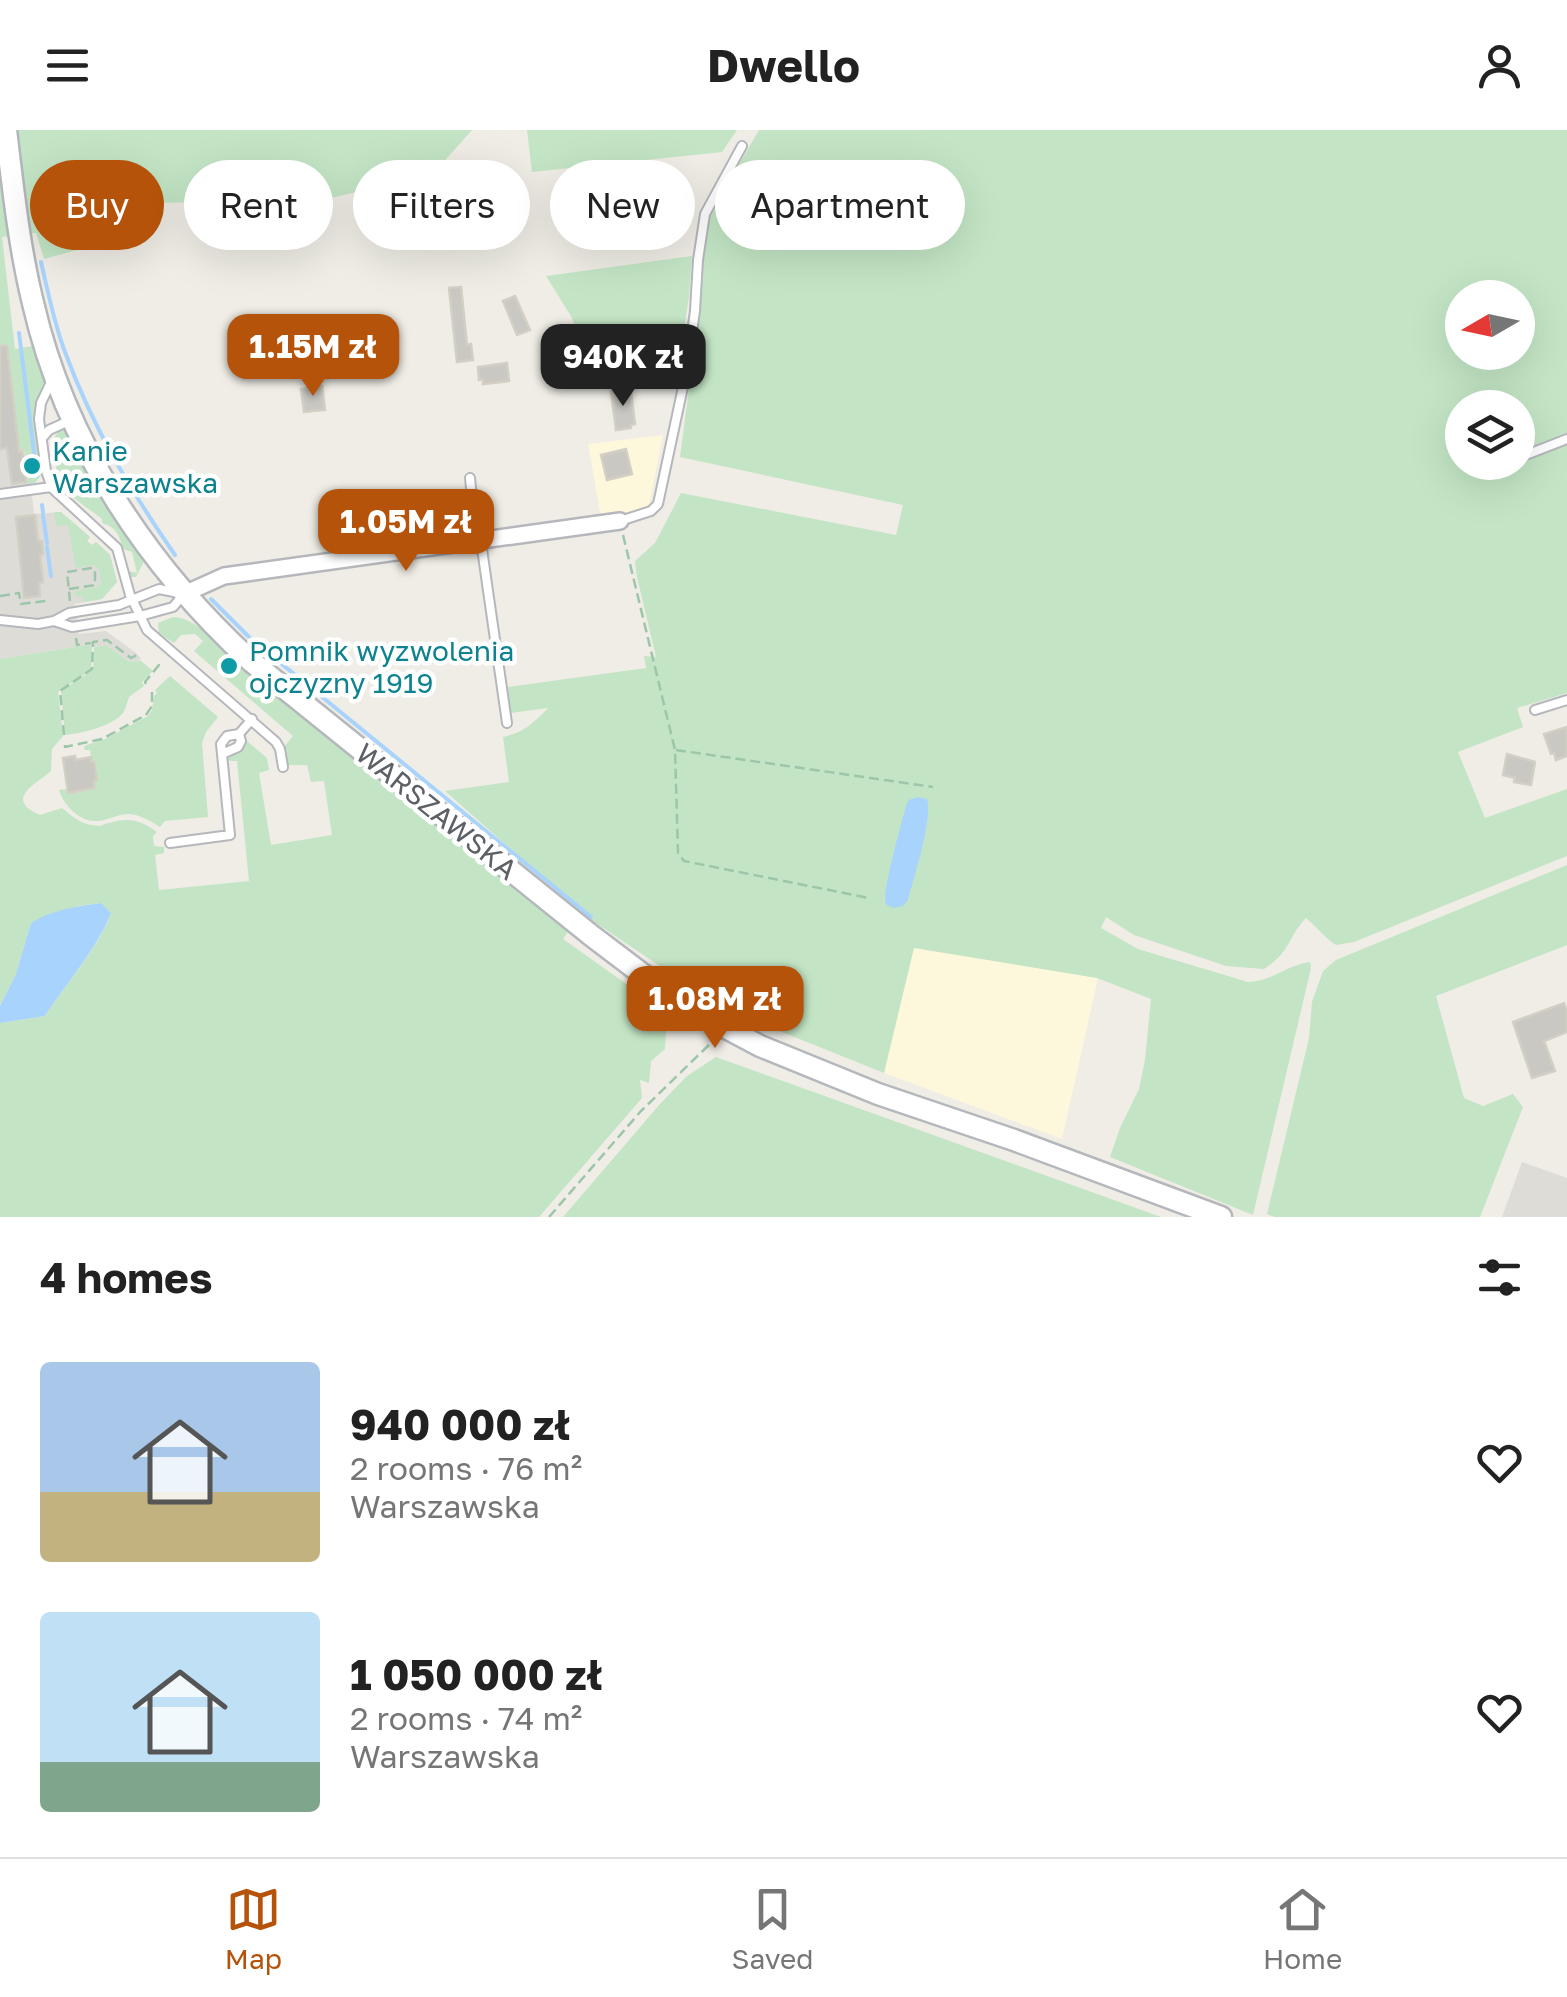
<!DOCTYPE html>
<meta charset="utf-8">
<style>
body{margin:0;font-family:"Golos Text",sans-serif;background:#f6f6f6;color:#222;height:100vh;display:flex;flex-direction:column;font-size:38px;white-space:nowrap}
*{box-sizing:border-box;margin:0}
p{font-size:32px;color:#767676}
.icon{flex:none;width:55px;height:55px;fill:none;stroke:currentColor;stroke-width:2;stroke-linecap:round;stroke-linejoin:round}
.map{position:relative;height:1087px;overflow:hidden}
.sheet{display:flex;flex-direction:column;background:#fff;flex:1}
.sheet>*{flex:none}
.top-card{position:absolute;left:30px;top:30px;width:1000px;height:90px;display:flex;gap:20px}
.needle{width:65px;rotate:261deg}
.fabs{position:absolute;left:1445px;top:150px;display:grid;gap:20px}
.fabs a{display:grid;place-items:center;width:90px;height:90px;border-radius:50%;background:#fff;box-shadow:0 10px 40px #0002;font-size:50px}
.price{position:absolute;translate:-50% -85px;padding:0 22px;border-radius:20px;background:#b45309;color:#fff;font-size:32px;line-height:65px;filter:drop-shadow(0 2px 5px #0008)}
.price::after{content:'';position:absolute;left:50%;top:60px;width:30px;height:22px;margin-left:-15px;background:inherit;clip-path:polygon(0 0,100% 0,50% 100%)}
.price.active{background:#222;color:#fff}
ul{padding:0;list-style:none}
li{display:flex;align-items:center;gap:30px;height:250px;padding:0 40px}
li span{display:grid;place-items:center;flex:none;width:280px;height:200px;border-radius:10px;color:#555}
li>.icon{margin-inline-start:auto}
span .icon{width:120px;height:120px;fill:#fffc;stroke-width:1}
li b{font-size:42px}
h2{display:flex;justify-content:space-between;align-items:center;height:120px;padding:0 40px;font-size:42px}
.chip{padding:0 35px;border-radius:45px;background:#fff;box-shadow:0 10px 40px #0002;font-size:35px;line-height:90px}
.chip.active{background:#b45309;color:#fff}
header{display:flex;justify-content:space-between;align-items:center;height:130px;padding:0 40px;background:#fff;font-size:45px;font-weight:700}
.tabs{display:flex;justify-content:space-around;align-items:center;height:140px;border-top:2px solid #e0e0e0;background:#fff;font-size:28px;color:#767676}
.tabs a{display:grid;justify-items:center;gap:5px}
.tabs .active{color:#b45309}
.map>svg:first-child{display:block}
</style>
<header><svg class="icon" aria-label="menu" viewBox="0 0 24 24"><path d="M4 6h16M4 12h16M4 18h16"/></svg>Dwello<svg class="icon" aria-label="person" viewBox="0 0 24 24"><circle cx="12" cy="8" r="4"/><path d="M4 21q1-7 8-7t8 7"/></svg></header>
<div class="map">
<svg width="1567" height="1087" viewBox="0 0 1567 1087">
<rect width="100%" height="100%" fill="#efede5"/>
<!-- commercial -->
<path fill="#fdf7dc" d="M 663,305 L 649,376 L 621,385 L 601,388 L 588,314 Z
M 914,817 L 1098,848 L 1062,1009 L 884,943 Z"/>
<!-- industrial -->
<path fill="#dedcd7" d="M 15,220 L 34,384 L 61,382 L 90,407 L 87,411 L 92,415 L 96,412 L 110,425 L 117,452 L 102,469 L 75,474 L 79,504 L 106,501 L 136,523 L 141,528 L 136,532 L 128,531 L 106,515 L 92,517 L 88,515 L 0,529 L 0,222 Z
M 1522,1032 L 1567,1048 L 1567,1087 L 1502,1087 Z"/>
<!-- green -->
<path fill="#c3e5c5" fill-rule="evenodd" d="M 15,0 L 472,0 L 440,36 L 387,55 L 322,70 L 94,74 C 84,85 87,103 88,117 L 44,129 L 36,103 L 29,104 Z
M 527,0 L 737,0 L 722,22 L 532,42 Z
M 759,0 L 1567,0 L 1567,303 L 1518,322 L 1518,278 L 1462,278 L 1462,332 L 1490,333 L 1476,338 L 1479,347 L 1567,313 L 1567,563 L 1517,578 L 1523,597 L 1458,622 L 1485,688 L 1567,659 L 1567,726 L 1354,812 L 1336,815 C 1324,807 1317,797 1306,788 C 1288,806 1291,822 1264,839 L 1226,836 L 1134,805 L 1106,787 L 1101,798 L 1138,819 L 1248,852 C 1271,852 1287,835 1310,832 L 1311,838 L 1253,1085 L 1110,1027 L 1120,998 L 1139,959 L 1145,930 L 1151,869 L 1097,848 L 914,818 L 884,943 L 722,878 L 590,789 L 445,661 L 509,652 L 503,607 C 523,603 534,593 548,578 L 511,583 L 508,557 L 646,538 L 644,526 L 656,527 L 637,447 L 635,431 L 655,413 L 681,363 L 896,405 L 903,375 L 680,327 L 699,183 L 699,154 L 709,86 ZM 1462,168 L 1518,168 L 1518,222 L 1462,222 Z
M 0,25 L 10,106 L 2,107 L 15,219 L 33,216 L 45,249 L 35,285 L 42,344 L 35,353 L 28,355 L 25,322 L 19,316 L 10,233 L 0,234 Z
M 692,126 L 689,167 L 677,243 L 584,255 L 577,202 L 572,188 L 546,146 Z
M 62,300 L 66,301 L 108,376 L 145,429 L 136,447 L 129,447 L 128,441 L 137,443 L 132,422 L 123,419 C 120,406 115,396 102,393 L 102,389 C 64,360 58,362 52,312 L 57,303 Z
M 61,382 L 90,407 L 87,411 L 92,415 L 96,412 L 110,425 L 117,452 L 102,469 L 84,472 L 82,466 L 76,467 L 75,461 L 98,457 L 101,453 L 99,439 L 94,435 L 76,438 L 68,395 L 56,396 L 54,382 Z
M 173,487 C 201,487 235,533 256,551 C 282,573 310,590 336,611 C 414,674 491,737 569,800 L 563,809 L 663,880 L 666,901 L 665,919 L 651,931 L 649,953 L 640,950 L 642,968 L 539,1087 L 0,1087 L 0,893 L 45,886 C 67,852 97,821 111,783 L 100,773 L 78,776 L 31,793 L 16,844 L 0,876 L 0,529 L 88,515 L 92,517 L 91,540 L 58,562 L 63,606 L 52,619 L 51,641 C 38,653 2,669 40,685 L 62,678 C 71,685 80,694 92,695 C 101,697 100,695 109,693 C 129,687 141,690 157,702 L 153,706 L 154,716 L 164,717 L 164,723 L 155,725 L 159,760 L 249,751 L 237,631 L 230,631 L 228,629 L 229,624 L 241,619 L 247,611 L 267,628 L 269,640 L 259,643 L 271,715 L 332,705 L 324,651 L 311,652 L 307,635 L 288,635 L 283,618 L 293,606 L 194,521 L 203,511 L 195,504 L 181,505 L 174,513 L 159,503 L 158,493 Z
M 106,515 L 128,531 L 136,532 L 140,530 L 153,541 L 142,552 L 144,556 L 129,567 C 128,570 125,581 123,583 C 111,597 82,603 65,605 L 61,561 L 93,540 L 94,517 Z
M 170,546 L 218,587 L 206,602 L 202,613 L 208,687 L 165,691 L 160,697 C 150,691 141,685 129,684 C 117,684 107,691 96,691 C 79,692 63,674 59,660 L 66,659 L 67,664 L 95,659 L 94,652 L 98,650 L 95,632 L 92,631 L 90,620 L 85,620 L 84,616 L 105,609 L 148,586 L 152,580 L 154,566 L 157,563 L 155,560 Z
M 1567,735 L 1567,815 L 1436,866 L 1464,968 L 1483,976 L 1513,964 L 1523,977 L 1480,1087 L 1275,1087 L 1267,1084 L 1309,908 L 1312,872 L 1323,841 L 1336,830 Z
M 716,927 L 1161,1087 L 563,1087 L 660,974 L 687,946 Z"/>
<!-- water -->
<path fill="#a8d3fc" d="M 139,77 C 148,83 150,102 146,112 L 96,117 L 92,85 L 97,78 Z
M 917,667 L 927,669 C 933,689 914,747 908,770 L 903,776 L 893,778 C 891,777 888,776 886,774 C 881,765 903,687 907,673 L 909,670 Z
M 101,773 L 111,783 C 96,821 67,852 45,886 L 0,893 L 0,876 L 16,844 L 31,793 C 51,780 78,776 101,773 Z"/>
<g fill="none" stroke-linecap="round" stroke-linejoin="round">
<!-- stream -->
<path stroke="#a8d3fc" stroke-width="4" d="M 41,132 C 48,162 54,193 65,222 C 93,298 129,358 175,425
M 19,203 L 37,346
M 42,375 L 43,382
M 43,385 L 47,413
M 47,417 L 51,446
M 211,469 L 250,508 L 591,787"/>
</g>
<!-- building -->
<path fill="#cac8c2" stroke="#d3cfc4" stroke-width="2.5" d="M 461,157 L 467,215 L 471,214 L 473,230 L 457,232 L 449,158 Z
M 515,166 L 530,200 L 517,205 L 503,171 Z
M 316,204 L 319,232 L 299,235 L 296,206 Z
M 0,216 L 7,216 L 19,322 L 22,321 L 26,352 L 12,354 L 7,318 L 0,319 Z
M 507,233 L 509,251 L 483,254 L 483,249 L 479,250 L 478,237 Z
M 322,256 L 325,280 L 304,282 L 301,259 Z
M 626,259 L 627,263 L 631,262 L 635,294 L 631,295 L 631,298 L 616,300 L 611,261 Z
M 626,319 L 632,344 L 607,350 L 601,325 Z
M 35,385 L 38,411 L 42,411 L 43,424 L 40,425 L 43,452 L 39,453 L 40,466 L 24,468 L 16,387 Z
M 1567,597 L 1567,626 L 1556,630 L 1554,623 L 1551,624 L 1544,604 Z
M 1507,624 L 1535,632 L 1531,655 L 1514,652 L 1515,648 L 1503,645 Z
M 75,626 L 76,630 L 91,627 L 91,632 L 94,632 L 97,650 L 94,651 L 94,658 L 68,663 L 63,628 Z
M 1564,873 L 1567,881 L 1567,902 L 1544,911 L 1555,941 L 1532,948 L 1513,892 Z"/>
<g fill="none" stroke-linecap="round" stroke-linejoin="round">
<defs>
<path id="lane" d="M 52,250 L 41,273 L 39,289 L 46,341 L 52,358 L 117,418 L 130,465 L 147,500 L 276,612 L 280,619 L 283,637
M 42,308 L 49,300 L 71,290
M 1518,328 L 1567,309
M 1483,342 L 1506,332
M 0,364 L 51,357
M 620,391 L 651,381 L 658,374 L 686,243 L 695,181 L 698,130 L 705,84 L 742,16
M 467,410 L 475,397 L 470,348
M 481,412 L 507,593
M 0,490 L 38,494 L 54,491 L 69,483 L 119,475 L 159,459 L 184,464 L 173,477 L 140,486 L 72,497 L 54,491
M 1535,580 L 1567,570
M 222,624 L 238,617 L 241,611 L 239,604 L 252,589
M 170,713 L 230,705 L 221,614 L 227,606 L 239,604"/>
<path id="street" d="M 184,464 L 224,446 L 620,391"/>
<path id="secondary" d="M 6,0 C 13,58 19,116 33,173 C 65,313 147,436 252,532 L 592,806 L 654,853 L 726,898 L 760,916 L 878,964 L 1014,1010 L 1221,1087"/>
</defs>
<!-- lane casing -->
<use href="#lane" stroke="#b6b7bc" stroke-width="12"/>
<!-- street casing -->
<use href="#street" stroke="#b6b7bc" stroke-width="20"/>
<!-- secondary casing -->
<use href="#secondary" stroke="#b4b7bc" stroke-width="25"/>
<!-- path -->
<path stroke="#9cc6aa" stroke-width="2.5" stroke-dasharray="10 5" stroke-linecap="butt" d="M 623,405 L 675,620 L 678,723 L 684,731 L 869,768
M 69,459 L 95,455 L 95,440 L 92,438 L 67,442 L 70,471
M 0,466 L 19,463 L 21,474 L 46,471
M 76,508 L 77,515 L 91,513
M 146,554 L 145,552 L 159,535 L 161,537
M 64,605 L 60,561 L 92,539 L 93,512 L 107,510 L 131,528 L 137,525
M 65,615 L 65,617 L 102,609 L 146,585 L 152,576 L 152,562
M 676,620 L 933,657
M 549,1087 L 641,981 L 714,910"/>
<!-- lane -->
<use href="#lane" stroke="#fff" stroke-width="8"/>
<!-- street -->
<use href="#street" stroke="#fff" stroke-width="15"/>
<!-- secondary -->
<use href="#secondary" stroke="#fff" stroke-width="20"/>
</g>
<!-- markers -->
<g fill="#0f9aa8" stroke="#fff" stroke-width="4">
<circle cx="32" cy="336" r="10"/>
<circle cx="229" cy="536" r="10"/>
</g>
<g text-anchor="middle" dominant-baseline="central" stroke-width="9" stroke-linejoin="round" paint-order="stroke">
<!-- culture labels -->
<g font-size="28" fill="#0d838f" stroke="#fff" text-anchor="start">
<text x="52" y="320">Kanie<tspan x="52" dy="32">Warszawska</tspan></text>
<text x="249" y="520">Pomnik wyzwolenia<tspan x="249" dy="32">ojczyzny 1919</tspan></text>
</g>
<!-- street labels -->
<g font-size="28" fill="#5d6065" stroke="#fff">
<text transform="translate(437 681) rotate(39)">WARSZAWSKA</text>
</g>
</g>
</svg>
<div class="fabs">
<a><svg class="needle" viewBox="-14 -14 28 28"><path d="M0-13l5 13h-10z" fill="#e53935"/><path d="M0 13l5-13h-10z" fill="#767676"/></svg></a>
<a><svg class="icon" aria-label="layers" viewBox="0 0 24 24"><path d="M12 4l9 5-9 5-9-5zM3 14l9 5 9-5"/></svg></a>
</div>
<b class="price" style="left:313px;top:269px">1.15M zł</b>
<b class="price active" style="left:623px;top:279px">940K zł</b>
<b class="price" style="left:406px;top:444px">1.05M zł</b>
<b class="price" style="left:715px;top:921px">1.08M zł</b>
<div class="top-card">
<a class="chip active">Buy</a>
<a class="chip">Rent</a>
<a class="chip">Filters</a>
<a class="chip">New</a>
<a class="chip">Apartment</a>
</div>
</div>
<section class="sheet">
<h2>4 homes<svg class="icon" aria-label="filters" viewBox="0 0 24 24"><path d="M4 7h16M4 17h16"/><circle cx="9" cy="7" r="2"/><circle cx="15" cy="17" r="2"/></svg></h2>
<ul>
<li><span style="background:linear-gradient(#a9c7e8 65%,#c2b280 0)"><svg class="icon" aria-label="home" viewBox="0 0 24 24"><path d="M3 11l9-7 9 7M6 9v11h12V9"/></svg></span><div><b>940 000 zł</b><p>2 rooms · 76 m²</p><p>Warszawska</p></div><svg class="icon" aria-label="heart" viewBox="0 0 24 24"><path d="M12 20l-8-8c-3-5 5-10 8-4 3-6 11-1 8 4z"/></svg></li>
<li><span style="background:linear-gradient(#bfe0f5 75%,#7fa58c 0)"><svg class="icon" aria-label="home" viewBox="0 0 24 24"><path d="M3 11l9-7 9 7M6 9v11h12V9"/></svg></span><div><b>1 050 000 zł</b><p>2 rooms · 74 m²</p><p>Warszawska</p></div><svg class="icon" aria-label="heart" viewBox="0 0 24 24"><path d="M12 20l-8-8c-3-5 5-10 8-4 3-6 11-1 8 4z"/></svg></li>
</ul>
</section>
<nav class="tabs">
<a class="active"><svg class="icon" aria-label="map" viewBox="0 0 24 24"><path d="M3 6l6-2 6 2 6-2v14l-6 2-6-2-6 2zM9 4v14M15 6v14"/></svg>Map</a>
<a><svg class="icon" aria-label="saved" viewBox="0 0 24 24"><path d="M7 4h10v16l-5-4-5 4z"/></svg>Saved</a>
<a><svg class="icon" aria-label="home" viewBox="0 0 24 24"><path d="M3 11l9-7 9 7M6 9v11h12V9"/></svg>Home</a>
</nav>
